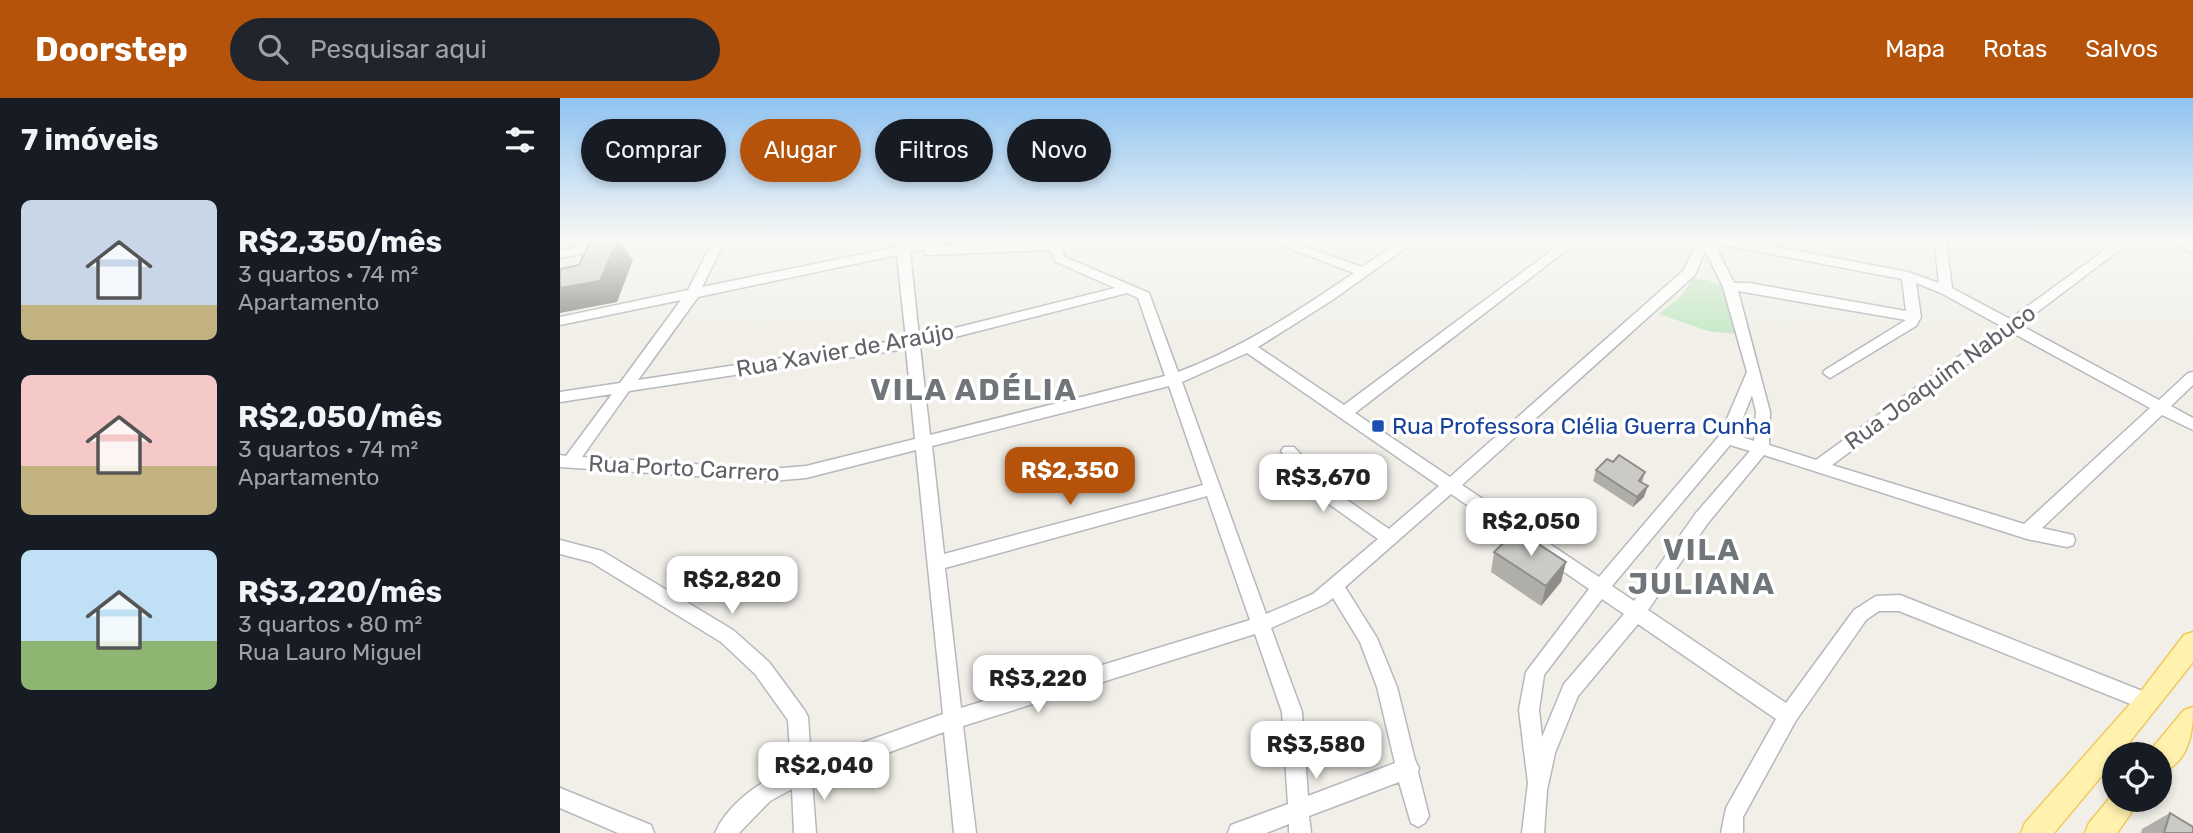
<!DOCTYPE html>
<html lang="pt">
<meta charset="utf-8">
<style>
body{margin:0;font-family:Rubik,sans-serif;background:#20242c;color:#f1f3f6;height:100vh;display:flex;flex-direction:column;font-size:26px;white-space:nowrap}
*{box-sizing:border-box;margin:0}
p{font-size:23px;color:#9ea1a6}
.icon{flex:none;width:38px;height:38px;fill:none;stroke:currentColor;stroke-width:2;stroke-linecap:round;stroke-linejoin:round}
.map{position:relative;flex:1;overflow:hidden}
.sheet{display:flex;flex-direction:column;background:#171b24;width:560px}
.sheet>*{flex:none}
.hud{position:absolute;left:21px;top:21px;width:665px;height:63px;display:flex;gap:14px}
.controls{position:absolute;left:1542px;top:644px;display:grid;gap:14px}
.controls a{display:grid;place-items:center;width:70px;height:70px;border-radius:50%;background:#171b24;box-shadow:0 4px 10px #0003;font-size:35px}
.price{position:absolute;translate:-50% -60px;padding:0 16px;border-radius:14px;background:#fff;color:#222;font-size:23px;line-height:46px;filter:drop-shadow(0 2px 4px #0008)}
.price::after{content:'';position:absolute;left:50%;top:42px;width:21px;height:16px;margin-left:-10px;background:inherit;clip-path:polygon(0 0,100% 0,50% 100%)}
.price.current{background:#b45309;color:#fff}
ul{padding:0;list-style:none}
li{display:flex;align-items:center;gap:21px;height:175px;padding:0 21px}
li span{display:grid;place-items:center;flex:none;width:196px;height:140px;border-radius:10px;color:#555}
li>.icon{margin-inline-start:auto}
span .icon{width:84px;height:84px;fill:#fffc;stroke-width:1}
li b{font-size:30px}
h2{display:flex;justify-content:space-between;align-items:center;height:84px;padding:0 21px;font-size:30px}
.chip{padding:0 24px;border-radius:32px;background:#171b24;box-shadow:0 4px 10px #0003;font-size:24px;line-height:63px}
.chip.current{background:#b45309;color:#fff}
header{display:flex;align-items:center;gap:42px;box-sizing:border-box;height:98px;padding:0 35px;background:#b45309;color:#fff}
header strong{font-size:33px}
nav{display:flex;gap:38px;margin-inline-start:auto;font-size:24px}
.search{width:490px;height:63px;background:#20242c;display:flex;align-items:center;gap:18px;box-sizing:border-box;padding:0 24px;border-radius:38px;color:#9ea1a6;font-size:26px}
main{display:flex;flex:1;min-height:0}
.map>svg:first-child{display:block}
</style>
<header>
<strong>Doorstep</strong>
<div class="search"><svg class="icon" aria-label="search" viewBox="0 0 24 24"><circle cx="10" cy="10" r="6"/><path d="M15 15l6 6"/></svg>Pesquisar aqui</div>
<nav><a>Mapa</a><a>Rotas</a><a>Salvos</a></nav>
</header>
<main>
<section class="sheet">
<h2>7 imóveis<svg class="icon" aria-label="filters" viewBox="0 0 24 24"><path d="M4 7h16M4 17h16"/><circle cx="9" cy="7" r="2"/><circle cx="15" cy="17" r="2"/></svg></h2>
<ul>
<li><span style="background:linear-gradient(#c9d6e8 75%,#c2b280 0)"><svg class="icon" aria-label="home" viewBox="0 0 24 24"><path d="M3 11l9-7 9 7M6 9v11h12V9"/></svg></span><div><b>R$2,350/mês</b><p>3 quartos · 74 m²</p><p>Apartamento</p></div></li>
<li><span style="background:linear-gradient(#f6c9c9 65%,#c2b280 0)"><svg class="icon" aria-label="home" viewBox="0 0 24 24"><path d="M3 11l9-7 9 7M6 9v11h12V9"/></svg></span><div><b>R$2,050/mês</b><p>3 quartos · 74 m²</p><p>Apartamento</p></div></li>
<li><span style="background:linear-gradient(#bfe0f5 65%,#8fb573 0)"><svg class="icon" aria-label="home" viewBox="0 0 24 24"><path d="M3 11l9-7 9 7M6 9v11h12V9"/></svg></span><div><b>R$3,220/mês</b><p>3 quartos · 80 m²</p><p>Rua Lauro Miguel</p></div></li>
</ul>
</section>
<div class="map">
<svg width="1633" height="735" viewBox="0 0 1633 735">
<rect width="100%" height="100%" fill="#f1efe8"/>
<!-- green -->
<path fill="#c5e8c5" d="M 1133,181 C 1174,182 1169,203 1177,236 L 1148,233 L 1099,216 L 1121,198 Z"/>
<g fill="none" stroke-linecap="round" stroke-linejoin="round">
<defs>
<path id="minor" d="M 55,141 L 80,141 L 74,145 L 0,160 L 0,152 Z
M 154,141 L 166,141 L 142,189 L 376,141 L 401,141 L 374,149 L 515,141 L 501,149 L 505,159 L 589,195 L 618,274 C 682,250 738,213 794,175 L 705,141 L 723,141 L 802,169 L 844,141 L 858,141 L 771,203 L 698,249 L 784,307 L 1007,141 L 1021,141 L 795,315 L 890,379 L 1124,172 L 1138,141 L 1174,141 L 1348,174 L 1379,185 L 1374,141 L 1386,141 L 1392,190 L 1450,221 L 1560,141 L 1574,141 L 1460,227 L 1599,302 L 1628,275 L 1633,274 L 1633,287 L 1611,308 L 1633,320 L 1633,332 L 1602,317 L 1482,430 L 1513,437 L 1515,442 L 1513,447 L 1507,449 L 1467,441 L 1204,357 L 1148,425 L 1088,512 L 1226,605 L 1294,512 L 1316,498 L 1340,497 L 1595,598 L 1598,604 L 1595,610 L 1588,613 L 1339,513 L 1319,513 L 1306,522 L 1235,624 L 1183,719 L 1183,735 L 1161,735 L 1166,710 L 1216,621 L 1078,526 L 1018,598 L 995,655 L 987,692 L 984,735 L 962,735 L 968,685 L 959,612 L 966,574 L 1029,491 L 891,396 L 785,489 L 817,540 L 837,589 L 855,662 L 859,670 L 858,674 L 869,718 L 865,725 L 858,729 L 851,725 L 839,684 L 749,718 L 751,735 L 729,735 L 729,726 L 706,735 L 668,735 L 671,727 L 728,706 L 722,614 L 695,536 L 403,628 L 416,735 L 394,735 L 384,634 L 252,683 L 256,735 L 234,735 L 232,691 L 210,703 L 179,735 L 155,735 C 168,705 202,682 231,670 L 228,622 L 195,576 L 161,544 L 31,464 L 0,456 L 0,442 L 42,453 L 173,532 L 209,564 L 245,613 L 248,619 L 251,663 L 383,616 L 356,352 L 246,380 L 210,383 L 0,369 L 0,357 L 6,358 L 52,296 L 0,304 L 0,294 L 60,285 L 121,202 L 0,227 L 0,219 L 128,192 ZM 1154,145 L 1342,181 L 1346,213 L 1189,185 L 1174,185 ZM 365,151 L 366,156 L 370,157 L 490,152 L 496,164 L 555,190 L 359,239 L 350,154 ZM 1145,152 L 1163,189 L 1187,274 L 1160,337 L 1039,479 L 902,387 L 1135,177 ZM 337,157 L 346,241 L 78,282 L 138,199 ZM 1356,185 L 1381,195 L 1441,228 L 1256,362 L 1209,347 L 1210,314 L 1178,193 L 1346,222 L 1265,272 L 1263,275 L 1270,280 L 1356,228 L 1361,219 ZM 567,195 L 578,200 L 605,278 L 370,337 L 360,248 ZM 1451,234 L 1590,310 L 1464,426 L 1272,367 ZM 346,251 L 355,341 L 246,368 L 210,371 L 22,359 L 69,293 ZM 687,255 L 879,388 L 829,431 L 774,393 L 734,349 L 724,349 L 721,353 L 724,357 L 762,401 L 818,441 L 753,496 L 706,516 L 622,284 ZM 609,288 L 643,387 L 384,456 L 372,348 ZM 1192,297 L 1196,314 L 1194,343 L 1176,337 ZM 1170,347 L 1190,353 L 1136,415 L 1074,503 L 1052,488 ZM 647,398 L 690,522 L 401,610 L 385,470 ZM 773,500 L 800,544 L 817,589 L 835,665 L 748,698 L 742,614 L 711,530 L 765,506 ZM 1042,501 L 1064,516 L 1004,586 L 982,639 L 979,612 L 984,577 Z
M 1605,141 L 1621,141 L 1633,146 L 1633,155 Z
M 0,690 L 91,727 L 94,735 L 58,735 L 0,710 Z"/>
<path id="major" d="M 1633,534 L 1633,564 L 1560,656 L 1554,656 L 1554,663 L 1494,735 L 1461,735 L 1465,725 L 1579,596 L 1624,537 Z
M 1633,609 C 1633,635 1629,665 1600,675 L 1600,656 L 1589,656 L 1590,653 L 1624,612 Z
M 1554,695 L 1554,702 L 1580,702 L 1557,735 L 1525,735 L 1529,725 Z"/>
</defs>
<!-- minor casing -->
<use href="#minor" stroke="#b5b8bc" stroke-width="3"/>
<!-- major casing -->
<use href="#major" stroke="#f2c960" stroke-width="3"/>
<!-- minor -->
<use href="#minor" fill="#fff" fill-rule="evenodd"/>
<!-- major -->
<use href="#major" fill="#fff2af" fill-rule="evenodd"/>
</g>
<!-- wall -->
<path fill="#afaea9" d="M 1053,364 L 1085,374 L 1082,385 L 1084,399 L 1073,409 L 1033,383 L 1036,372 Z
M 934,454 L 1006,464 L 1001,484 L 981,508 L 931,474 Z
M 1610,715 L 1633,735 L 1581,735 L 1582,731 Z"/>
<!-- shaded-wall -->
<path fill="#8f8d8a" d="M 58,141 L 73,162 L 57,204 L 0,215 L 0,190 Z
M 1088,388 L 1084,399 L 1073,409 L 1077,399 Z
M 1006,464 L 1001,484 L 981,508 L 986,488 Z"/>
<!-- building -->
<path fill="#cccac5" stroke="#8f8d8a" stroke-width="2" d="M 58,141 L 40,183 L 0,190 L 0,171 L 19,167 L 29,146 Z
M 1059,357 L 1085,374 L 1079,383 L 1088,388 L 1077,399 L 1036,372 L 1047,361 L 1053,364 Z
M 957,432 L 1006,464 L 986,488 L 934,454 Z
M 1610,715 L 1633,729 L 1633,735 L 1604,735 Z"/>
<!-- sky -->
<linearGradient id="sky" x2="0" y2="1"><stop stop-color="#8fc3f1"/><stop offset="0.58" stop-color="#f9f8f5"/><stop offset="1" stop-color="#f9f8f5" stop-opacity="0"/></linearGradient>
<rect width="1633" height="244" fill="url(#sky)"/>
<!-- markers -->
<rect fill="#1a4fb4" stroke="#fff" stroke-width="2.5" x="811" y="321" width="14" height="14" rx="3.5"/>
<g text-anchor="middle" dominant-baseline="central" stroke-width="7" stroke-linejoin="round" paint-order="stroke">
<!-- street labels -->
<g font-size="23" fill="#5f6368" stroke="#fff">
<text transform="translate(285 252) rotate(-10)">Rua Xavier de Araújo</text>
<text transform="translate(1380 279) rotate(-36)">Rua Joaquim Nabuco</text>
<text transform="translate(124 370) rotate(3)">Rua Porto Carrero</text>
</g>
<!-- transit labels -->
<g font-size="23" fill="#164399" stroke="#fff" text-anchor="start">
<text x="832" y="328">Rua Professora Clélia Guerra Cunha</text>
</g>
<!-- district labels -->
<g font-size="30" font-weight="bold" letter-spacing="2" fill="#70757a" stroke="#fff">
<text x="414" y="292">VILA ADÉLIA</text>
<text x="1142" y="452">VILA<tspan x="1142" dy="34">JULIANA</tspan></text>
</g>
</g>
</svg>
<div class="controls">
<a><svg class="icon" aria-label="locate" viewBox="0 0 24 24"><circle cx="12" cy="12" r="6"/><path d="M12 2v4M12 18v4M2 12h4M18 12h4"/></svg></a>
</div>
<b class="price current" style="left:510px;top:409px">R$2,350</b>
<b class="price" style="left:763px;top:416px">R$3,670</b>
<b class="price" style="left:971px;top:460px">R$2,050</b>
<b class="price" style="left:172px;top:518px">R$2,820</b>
<b class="price" style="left:478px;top:617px">R$3,220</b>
<b class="price" style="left:756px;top:683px">R$3,580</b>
<b class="price" style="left:264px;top:704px">R$2,040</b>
<div class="hud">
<a class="chip">Comprar</a>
<a class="chip current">Alugar</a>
<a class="chip">Filtros</a>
<a class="chip">Novo</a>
</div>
</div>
</main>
